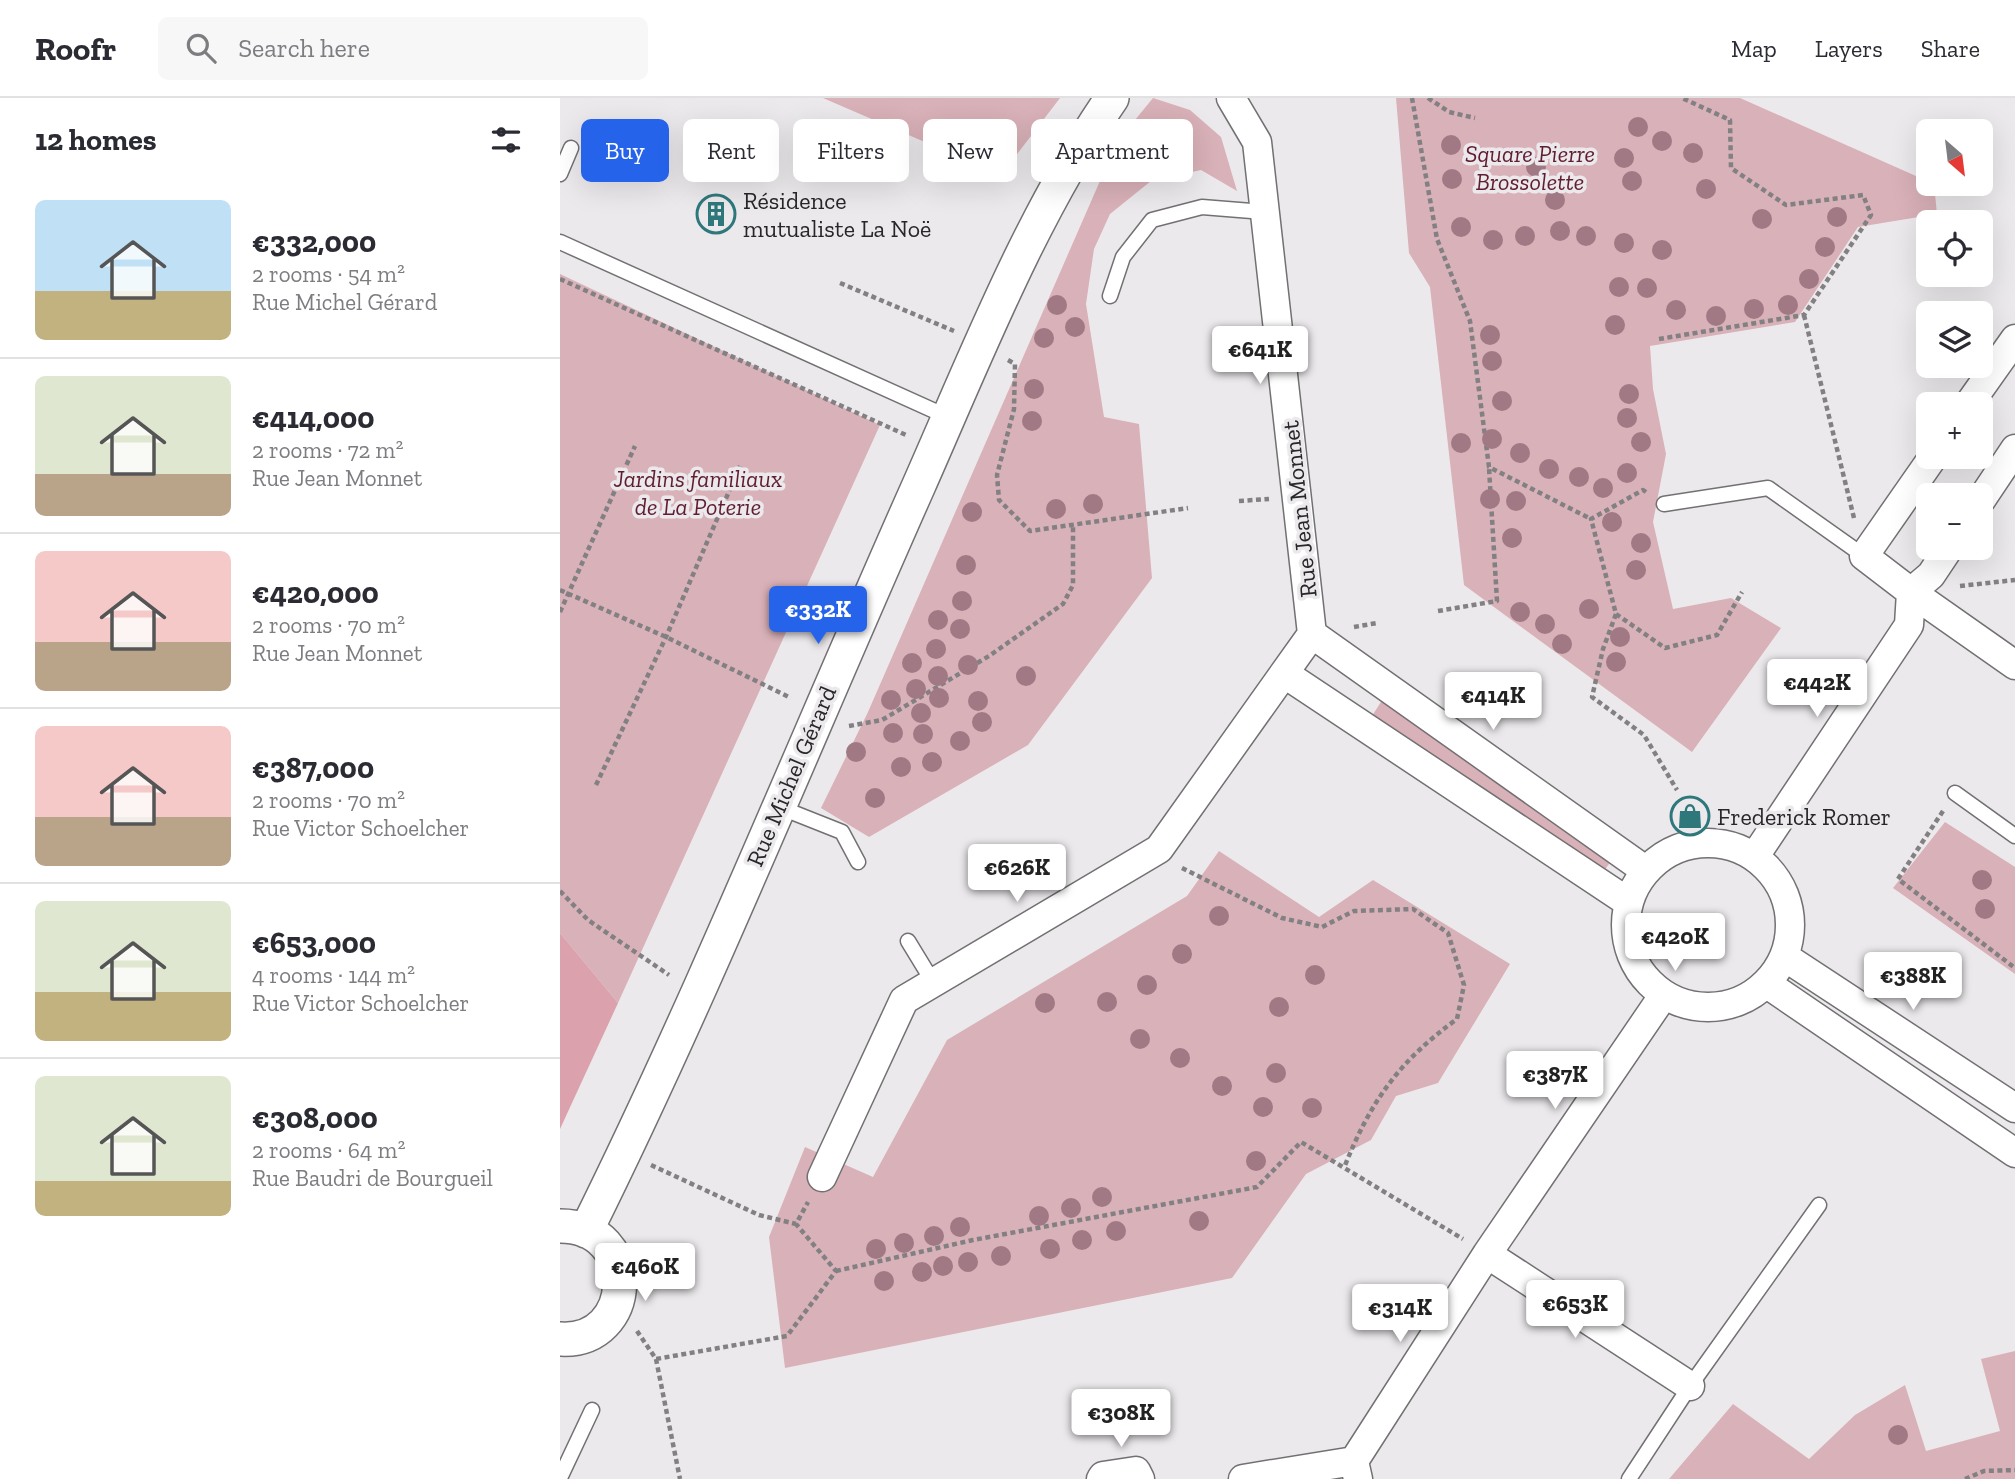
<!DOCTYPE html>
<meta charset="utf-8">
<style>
body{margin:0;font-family:"Zilla Slab",serif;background:#f7f7f7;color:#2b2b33;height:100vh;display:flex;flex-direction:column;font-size:26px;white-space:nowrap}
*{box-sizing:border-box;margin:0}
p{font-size:23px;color:#7c7c81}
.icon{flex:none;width:38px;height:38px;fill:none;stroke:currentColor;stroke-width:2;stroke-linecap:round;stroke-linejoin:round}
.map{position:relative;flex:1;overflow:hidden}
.drawer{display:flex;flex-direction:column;background:#fff;width:560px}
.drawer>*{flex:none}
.guide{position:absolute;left:21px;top:21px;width:665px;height:63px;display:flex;gap:14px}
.needle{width:46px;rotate:152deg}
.controls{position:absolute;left:1356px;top:21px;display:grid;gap:14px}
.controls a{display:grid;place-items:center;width:77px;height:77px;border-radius:10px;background:#fff;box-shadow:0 7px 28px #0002;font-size:35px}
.price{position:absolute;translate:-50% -60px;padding:0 16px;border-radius:7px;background:#fff;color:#222;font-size:23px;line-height:46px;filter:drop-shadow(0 2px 4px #0008)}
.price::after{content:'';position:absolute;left:50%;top:42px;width:21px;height:16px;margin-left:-10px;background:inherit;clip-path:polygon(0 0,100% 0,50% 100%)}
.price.active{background:#2563eb;color:#fff}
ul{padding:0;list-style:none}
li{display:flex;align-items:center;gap:21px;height:175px;padding:0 35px}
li+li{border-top:2px solid #e1e1e2}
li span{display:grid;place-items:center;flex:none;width:196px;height:140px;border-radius:10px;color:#555}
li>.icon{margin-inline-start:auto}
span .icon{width:84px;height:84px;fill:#fffc;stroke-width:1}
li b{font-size:30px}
h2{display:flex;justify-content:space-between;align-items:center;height:84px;padding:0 35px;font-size:30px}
.pill{padding:0 24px;border-radius:10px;background:#fff;box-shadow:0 7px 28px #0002;font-size:24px;line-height:63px}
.pill.active{background:#2563eb;color:#fff}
header{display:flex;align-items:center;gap:42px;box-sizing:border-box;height:98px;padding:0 35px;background:#fff;border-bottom:2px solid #e1e1e2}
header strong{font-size:33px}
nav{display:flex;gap:38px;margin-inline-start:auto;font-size:24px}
.search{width:490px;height:63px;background:#f7f7f7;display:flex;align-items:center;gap:18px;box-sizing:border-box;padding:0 24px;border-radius:10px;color:#7c7c81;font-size:26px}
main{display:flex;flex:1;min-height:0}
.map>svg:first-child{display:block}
</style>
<header>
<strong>Roofr</strong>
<div class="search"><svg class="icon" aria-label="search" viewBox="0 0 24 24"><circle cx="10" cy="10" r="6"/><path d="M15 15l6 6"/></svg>Search here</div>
<nav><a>Map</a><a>Layers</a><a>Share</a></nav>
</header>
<main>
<section class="drawer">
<h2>12 homes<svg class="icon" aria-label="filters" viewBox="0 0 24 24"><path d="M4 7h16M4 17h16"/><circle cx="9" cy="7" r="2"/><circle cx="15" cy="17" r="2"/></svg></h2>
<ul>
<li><span style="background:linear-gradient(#bfe0f5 65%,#c2b280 0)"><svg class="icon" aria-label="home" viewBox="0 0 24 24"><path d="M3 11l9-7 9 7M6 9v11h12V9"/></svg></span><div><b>€332,000</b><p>2 rooms · 54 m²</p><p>Rue Michel Gérard</p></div></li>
<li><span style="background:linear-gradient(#dfe7d0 70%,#b9a48a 0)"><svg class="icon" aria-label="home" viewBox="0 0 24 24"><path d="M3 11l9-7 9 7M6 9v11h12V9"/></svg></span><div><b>€414,000</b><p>2 rooms · 72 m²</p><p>Rue Jean Monnet</p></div></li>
<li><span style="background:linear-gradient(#f6c9c9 65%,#b9a48a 0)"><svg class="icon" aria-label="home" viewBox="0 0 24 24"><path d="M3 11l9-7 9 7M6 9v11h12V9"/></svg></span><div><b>€420,000</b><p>2 rooms · 70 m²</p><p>Rue Jean Monnet</p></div></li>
<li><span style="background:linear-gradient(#f6c9c9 65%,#b9a48a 0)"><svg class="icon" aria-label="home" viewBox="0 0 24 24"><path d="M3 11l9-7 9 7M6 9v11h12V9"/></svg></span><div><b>€387,000</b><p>2 rooms · 70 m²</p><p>Rue Victor Schoelcher</p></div></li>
<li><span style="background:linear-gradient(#dfe7d0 65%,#c2b280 0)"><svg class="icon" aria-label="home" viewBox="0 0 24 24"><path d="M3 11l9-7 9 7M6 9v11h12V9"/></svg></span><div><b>€653,000</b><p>4 rooms · 144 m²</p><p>Rue Victor Schoelcher</p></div></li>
<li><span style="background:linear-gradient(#dfe7d0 75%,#c2b280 0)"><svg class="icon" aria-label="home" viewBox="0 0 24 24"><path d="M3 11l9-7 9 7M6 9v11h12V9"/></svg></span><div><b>€308,000</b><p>2 rooms · 64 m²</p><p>Rue Baudri de Bourgueil</p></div></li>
</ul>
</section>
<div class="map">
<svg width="1455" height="1381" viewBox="0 0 1455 1381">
<rect width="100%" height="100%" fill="#ece9ed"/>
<!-- green -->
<path fill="#d9b1b8" d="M 263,0 L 500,0 L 441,77 Z
M 593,0 L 630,12 L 661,39 L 677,93 L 641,72 L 591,83 L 550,116 L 534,151 L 526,206 L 544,319 L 579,326 L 592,480 L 468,647 L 309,739 L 261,710 L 308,614 L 557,44 Z
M 836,0 L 1180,0 L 1374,86 L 1377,116 L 1298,129 L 1235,224 L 1090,248 L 1093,291 L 1106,356 L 1093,424 L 1113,511 L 1171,500 L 1221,530 L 1132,654 L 904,487 L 870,189 L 849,155 Z
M 0,176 L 320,327 L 58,905 L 0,835 Z
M 830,590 L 1062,748 L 1041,777 L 810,621 Z
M 1385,724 L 1455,769 L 1455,876 L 1333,790 Z
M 659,753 L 759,819 L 813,782 L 950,866 L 878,985 L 836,998 L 811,1042 L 746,1076 L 672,1180 L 225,1270 L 209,1139 L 245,1049 L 313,1079 L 387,942 L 627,798 Z
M 1455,1253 L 1455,1381 L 1109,1381 L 1173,1306 L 1249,1361 L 1295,1317 L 1345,1287 L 1366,1353 L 1440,1333 L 1421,1261 Z"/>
<!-- forest -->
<path fill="#dba1ac" d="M 0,835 L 58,905 L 0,1031 Z"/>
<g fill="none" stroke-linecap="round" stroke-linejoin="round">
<defs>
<path id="service" d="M 0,76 L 11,50
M 0,144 L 388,319
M 550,198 L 563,159 L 592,122 L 642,109 L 704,114
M 1104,406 L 1208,390 L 1304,458
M 1395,695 L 1455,738
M 219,709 L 282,734 L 298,764
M 348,843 L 373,884
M 0,1380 L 32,1312
M 1069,1381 L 1130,1288 L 1259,1107"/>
<path id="minor" d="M 1409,306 L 1455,241
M 1373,359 L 1304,458 L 1351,494 L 1371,477 L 1389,450
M 1421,402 L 1455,351
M 1351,494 L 1455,567
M 752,536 L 1085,772
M 725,576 L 1068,804
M1066 827a82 82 0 1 1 164 0a82 82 0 1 1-164 0Z
M 1195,758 L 1349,527 L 1351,494
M 1225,859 L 1455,1010
M 1207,886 L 1455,1055
M 262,1079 L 344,902 L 599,751 L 752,536 L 697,44 L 671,0
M 927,1156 L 1130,1288
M 794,1363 L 927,1156 L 1103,898
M 541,1381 L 543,1378 L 576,1373 L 580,1381
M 683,1381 L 794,1363 L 798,1381"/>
<path id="tertiary" d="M 0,1128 C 82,1128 77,1246 0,1241
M 26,1133 C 147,889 248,636 359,387 C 416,258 471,117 552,0"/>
</defs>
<!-- service casing -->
<use href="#service" stroke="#737073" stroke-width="17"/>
<!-- minor casing -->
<use href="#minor" stroke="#737073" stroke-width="31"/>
<!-- tertiary casing -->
<use href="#tertiary" stroke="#737073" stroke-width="36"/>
<!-- path -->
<path stroke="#828083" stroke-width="4.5" stroke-dasharray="5 3.5" stroke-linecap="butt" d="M 852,0 L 877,141 L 910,223 L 929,369 L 1031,421
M 868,0 L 889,14 L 915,20
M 0,181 L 346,337
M 280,185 L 394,233
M 1244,217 L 1294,420
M 1099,241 L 1244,217 L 1311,117 L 1303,97 L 1226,107 L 1171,70 L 1170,22 L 1122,0
M 448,262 L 455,266 L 454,311 L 437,377 L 439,402 L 470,433 L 628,410
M 1086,394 L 1083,392 L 1031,421 L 1056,516 L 1043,551 L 1032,599 L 1084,637 L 1117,692
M 679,403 L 709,401
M 1400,488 L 1455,482
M 0,492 L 106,539 L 231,600
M 878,513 L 937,503 L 929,370
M 0,514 L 75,348
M 1056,516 L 1105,550 L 1157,537 L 1182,494
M 794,529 L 817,525
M 289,628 L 322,622 L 429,558 L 503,506 L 513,487 L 513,427
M 36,687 L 106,539 L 180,368
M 1383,713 L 1338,781 L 1455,870
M 1114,751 L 1115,743
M 622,770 L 722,820 L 762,829 L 794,813 L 853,811 L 888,835 L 904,887 L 897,921 C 839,963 810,1004 784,1070
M 0,793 L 28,822 L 109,877
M 91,1067 L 199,1117 L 236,1126
M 276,1173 L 413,1142 L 697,1089 L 741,1044 L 903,1141
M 77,1233 L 96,1261 L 227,1238 L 276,1173 L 236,1126 L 248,1104
M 96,1261 L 120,1381
M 1405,1381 L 1424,1373 L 1455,1372"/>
<!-- service -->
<use href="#service" stroke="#fff" stroke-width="14"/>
<!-- minor -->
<use href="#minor" stroke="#fff" stroke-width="28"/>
<!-- tertiary -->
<use href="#tertiary" stroke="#fff" stroke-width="33"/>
</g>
<!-- trees -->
<g fill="#a07985">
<circle cx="1078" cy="29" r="10"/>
<circle cx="1102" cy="43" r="10"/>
<circle cx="891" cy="47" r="10"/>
<circle cx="1133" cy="55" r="10"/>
<circle cx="1064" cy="60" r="10"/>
<circle cx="976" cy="69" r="10"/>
<circle cx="892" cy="81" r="10"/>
<circle cx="1072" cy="83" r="10"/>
<circle cx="1146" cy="91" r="10"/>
<circle cx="995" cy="102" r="10"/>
<circle cx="1277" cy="119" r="10"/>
<circle cx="1202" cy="121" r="10"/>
<circle cx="901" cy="129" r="10"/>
<circle cx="1000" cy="133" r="10"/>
<circle cx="965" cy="138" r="10"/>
<circle cx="1026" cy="138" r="10"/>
<circle cx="933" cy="142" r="10"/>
<circle cx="1064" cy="145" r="10"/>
<circle cx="1265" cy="149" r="10"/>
<circle cx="1102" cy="152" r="10"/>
<circle cx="1249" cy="181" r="10"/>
<circle cx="1059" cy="189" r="10"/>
<circle cx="1087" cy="190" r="10"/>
<circle cx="497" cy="207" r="10"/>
<circle cx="1228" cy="207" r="10"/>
<circle cx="1194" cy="211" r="10"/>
<circle cx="1116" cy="212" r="10"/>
<circle cx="1156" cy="218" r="10"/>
<circle cx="1055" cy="227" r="10"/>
<circle cx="515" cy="229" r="10"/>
<circle cx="930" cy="237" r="10"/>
<circle cx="484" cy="240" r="10"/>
<circle cx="932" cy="263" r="10"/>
<circle cx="474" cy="291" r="10"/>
<circle cx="1069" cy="296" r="10"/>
<circle cx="942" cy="303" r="10"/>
<circle cx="1067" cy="320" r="10"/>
<circle cx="472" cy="323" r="10"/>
<circle cx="932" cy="341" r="10"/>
<circle cx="1081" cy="344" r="10"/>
<circle cx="901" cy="345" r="10"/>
<circle cx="960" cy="355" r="10"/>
<circle cx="989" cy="371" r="10"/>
<circle cx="1067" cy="375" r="10"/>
<circle cx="1019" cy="379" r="10"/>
<circle cx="1043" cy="390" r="10"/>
<circle cx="930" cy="401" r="10"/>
<circle cx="956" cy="403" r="10"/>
<circle cx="533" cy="406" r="10"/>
<circle cx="496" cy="411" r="10"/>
<circle cx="412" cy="414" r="10"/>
<circle cx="1052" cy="424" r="10"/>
<circle cx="952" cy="440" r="10"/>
<circle cx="1081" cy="445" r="10"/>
<circle cx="406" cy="467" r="10"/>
<circle cx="1076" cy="472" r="10"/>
<circle cx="402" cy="503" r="10"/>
<circle cx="1029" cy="511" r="10"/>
<circle cx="960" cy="514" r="10"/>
<circle cx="378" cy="522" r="10"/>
<circle cx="985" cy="526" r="10"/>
<circle cx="400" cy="531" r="10"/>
<circle cx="1060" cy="539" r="10"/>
<circle cx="1002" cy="546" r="10"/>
<circle cx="376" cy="551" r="10"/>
<circle cx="1056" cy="564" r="10"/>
<circle cx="352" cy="565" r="10"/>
<circle cx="408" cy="567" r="10"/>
<circle cx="378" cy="578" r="10"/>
<circle cx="466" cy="578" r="10"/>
<circle cx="356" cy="591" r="10"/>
<circle cx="379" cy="600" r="10"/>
<circle cx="331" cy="602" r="10"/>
<circle cx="418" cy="603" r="10"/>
<circle cx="361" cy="615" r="10"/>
<circle cx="422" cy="624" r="10"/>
<circle cx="333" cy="635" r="10"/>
<circle cx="363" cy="636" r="10"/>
<circle cx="400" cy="643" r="10"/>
<circle cx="296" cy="654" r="10"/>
<circle cx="372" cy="664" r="10"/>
<circle cx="341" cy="669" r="10"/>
<circle cx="315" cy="700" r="10"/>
<circle cx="1422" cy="782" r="10"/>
<circle cx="1425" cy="811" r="10"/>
<circle cx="659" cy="818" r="10"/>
<circle cx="622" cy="856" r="10"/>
<circle cx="755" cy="877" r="10"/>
<circle cx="587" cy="887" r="10"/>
<circle cx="547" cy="904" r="10"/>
<circle cx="485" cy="905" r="10"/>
<circle cx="719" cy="909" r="10"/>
<circle cx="580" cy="941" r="10"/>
<circle cx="620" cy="960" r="10"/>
<circle cx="716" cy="975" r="10"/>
<circle cx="662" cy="988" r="10"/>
<circle cx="703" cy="1009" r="10"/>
<circle cx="752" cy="1010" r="10"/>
<circle cx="696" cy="1063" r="10"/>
<circle cx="542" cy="1099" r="10"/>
<circle cx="511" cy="1110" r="10"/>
<circle cx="479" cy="1118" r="10"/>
<circle cx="639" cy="1123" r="10"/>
<circle cx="400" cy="1129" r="10"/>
<circle cx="556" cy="1133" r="10"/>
<circle cx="374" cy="1138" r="10"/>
<circle cx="522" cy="1142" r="10"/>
<circle cx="344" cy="1145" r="10"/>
<circle cx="316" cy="1151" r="10"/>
<circle cx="490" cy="1151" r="10"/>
<circle cx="441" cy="1158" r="10"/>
<circle cx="408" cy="1164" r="10"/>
<circle cx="383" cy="1168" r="10"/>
<circle cx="362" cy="1174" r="10"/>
<circle cx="324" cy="1183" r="10"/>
<circle cx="1338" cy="1337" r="10"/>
</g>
<!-- icons -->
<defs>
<symbol id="building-ring" viewBox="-11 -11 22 22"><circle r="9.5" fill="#ece9ed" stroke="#2e787c" stroke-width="1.5"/><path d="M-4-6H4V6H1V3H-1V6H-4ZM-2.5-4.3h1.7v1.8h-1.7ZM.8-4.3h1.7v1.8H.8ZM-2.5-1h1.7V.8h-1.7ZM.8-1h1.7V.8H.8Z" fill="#2e787c"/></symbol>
<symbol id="shop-ring" viewBox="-11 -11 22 22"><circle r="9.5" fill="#ece9ed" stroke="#2e787c" stroke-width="1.5"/><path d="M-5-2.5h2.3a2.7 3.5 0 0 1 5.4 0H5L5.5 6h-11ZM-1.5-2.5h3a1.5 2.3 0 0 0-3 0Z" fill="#2e787c"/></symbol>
</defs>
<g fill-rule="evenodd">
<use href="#building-ring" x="134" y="94" width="44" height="44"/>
<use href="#shop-ring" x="1108" y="696" width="44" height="44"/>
</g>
<g text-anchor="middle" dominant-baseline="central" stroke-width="7" stroke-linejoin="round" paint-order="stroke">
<!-- park labels -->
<g font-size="24" font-style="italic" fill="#611d30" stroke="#ece9ed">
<text x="970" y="55">Square Pierre<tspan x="970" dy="28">Brossolette</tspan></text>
<text x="138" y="380">Jardins familiaux<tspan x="138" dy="28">de La Poterie</tspan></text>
</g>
<!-- poi labels -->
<g font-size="24" fill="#272628" stroke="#ece9ed" text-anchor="start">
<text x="183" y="102">Résidence<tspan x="183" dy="28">mutualiste La Noë</tspan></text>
<text x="1157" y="718">Frederick Romer</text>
</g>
<!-- street labels -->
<g font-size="24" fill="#272628" stroke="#ece9ed">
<text transform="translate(739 411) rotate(-96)">Rue Jean Monnet</text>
<text transform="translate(231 678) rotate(-67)">Rue Michel Gérard</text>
</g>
</g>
</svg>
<div class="controls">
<a><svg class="needle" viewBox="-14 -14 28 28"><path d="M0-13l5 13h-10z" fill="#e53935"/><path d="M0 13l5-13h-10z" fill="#7c7c81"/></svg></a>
<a><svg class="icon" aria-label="locate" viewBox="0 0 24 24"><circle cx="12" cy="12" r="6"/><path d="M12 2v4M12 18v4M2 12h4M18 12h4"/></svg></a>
<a><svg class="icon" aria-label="layers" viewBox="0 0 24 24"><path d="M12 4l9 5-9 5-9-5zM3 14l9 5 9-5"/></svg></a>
<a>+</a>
<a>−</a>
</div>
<b class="price" style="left:700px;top:288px">€641K</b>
<b class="price active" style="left:258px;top:548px">€332K</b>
<b class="price" style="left:1257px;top:621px">€442K</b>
<b class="price" style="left:933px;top:634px">€414K</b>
<b class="price" style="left:457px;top:806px">€626K</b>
<b class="price" style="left:1115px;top:875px">€420K</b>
<b class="price" style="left:1353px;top:914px">€388K</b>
<b class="price" style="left:995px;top:1013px">€387K</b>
<b class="price" style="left:85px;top:1205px">€460K</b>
<b class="price" style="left:1015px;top:1242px">€653K</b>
<b class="price" style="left:840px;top:1246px">€314K</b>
<b class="price" style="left:561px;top:1351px">€308K</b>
<div class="guide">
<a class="pill active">Buy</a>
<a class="pill">Rent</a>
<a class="pill">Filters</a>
<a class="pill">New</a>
<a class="pill">Apartment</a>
</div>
</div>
</main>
